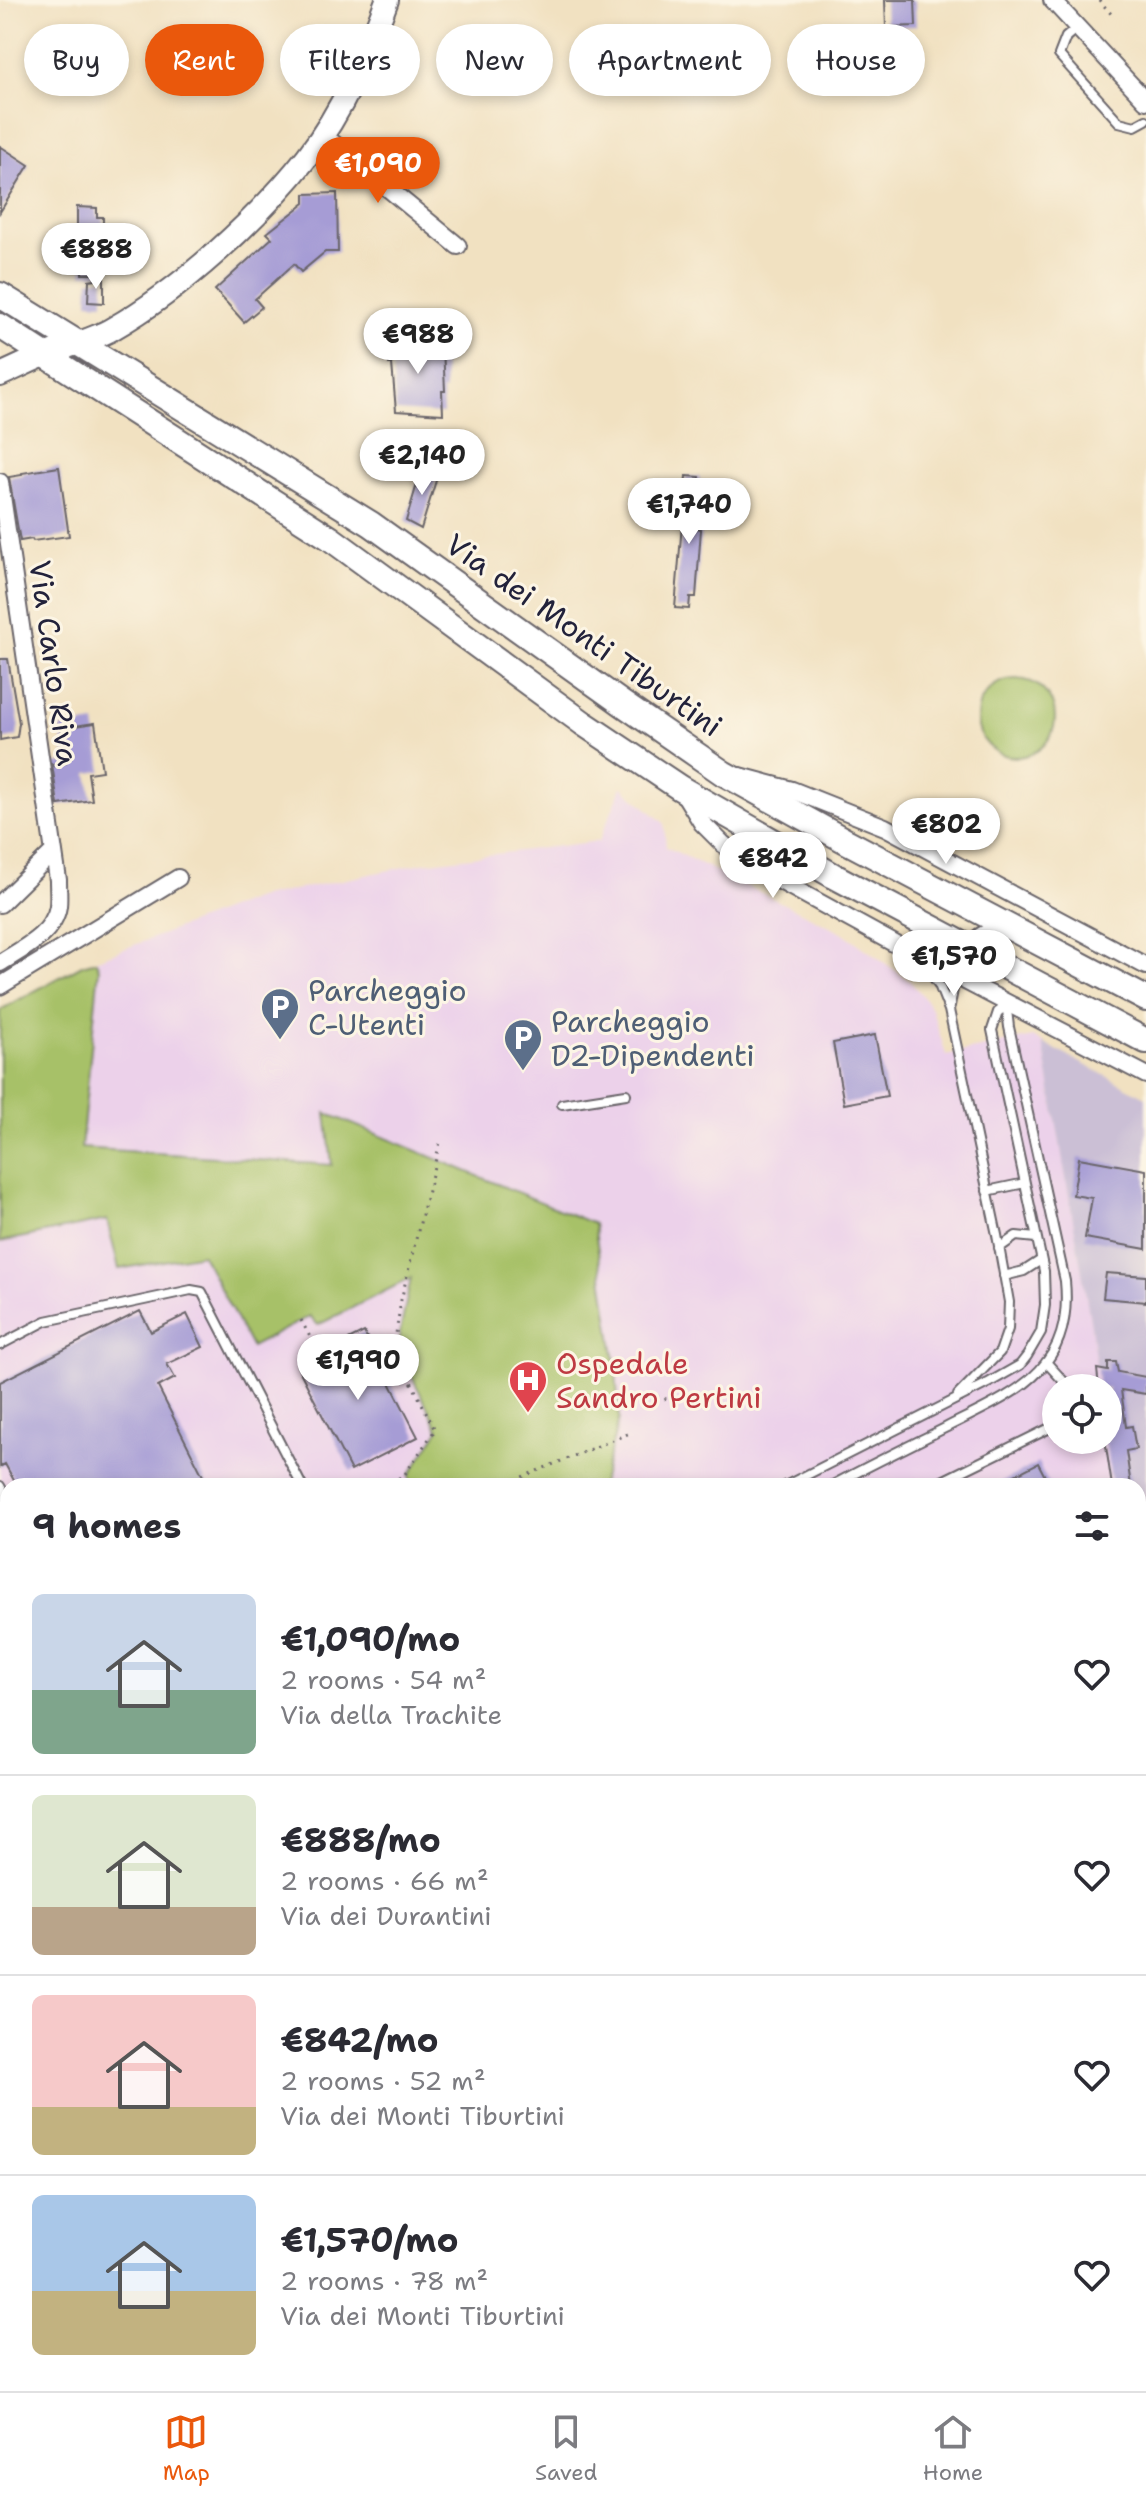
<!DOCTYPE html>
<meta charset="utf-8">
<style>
body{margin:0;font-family:"Shantell Sans",sans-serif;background:#f2f2f3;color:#2b2b33;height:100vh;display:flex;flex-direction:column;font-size:30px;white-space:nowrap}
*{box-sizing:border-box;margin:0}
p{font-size:26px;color:#7c7c81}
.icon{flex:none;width:44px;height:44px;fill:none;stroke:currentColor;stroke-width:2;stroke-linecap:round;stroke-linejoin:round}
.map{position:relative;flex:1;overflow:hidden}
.side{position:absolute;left:0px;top:1478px;width:1146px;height:914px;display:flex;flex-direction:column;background:#fff;border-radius:24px 24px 0 0;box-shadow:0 4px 12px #0003}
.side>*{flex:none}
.top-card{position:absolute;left:24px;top:24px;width:1098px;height:72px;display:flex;gap:16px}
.tools{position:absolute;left:1042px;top:1374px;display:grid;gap:16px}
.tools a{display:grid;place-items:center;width:80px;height:80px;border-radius:50%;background:#fff;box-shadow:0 4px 12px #0003;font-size:40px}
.price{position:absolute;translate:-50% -68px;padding:0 18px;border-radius:28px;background:#fff;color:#222;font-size:26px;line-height:52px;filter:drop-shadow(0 2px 4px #0008)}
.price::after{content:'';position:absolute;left:50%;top:48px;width:24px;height:18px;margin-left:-12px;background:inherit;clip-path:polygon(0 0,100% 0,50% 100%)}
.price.on{background:#ea580c;color:#fff}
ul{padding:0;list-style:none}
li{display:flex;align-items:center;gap:24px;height:200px;padding:0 32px}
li+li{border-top:2px solid #e1e1e2}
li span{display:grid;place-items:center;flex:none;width:224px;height:160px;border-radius:12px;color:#555}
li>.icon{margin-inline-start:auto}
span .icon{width:96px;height:96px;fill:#fffc;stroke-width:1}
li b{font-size:34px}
h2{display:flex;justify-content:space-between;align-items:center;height:96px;padding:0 32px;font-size:34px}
.pill{padding:0 28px;border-radius:36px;background:#fff;box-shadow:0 4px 12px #0003;font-size:28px;line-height:72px}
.pill.on{background:#ea580c;color:#fff}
.menu{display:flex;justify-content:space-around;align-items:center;height:112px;border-top:2px solid #e1e1e2;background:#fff;font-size:22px;color:#7c7c81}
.menu a{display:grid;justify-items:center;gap:4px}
.menu .on{color:#ea580c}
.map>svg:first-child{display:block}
</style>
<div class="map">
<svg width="1146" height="2391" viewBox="0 0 1146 2391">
<rect width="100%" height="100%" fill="#fcf5e5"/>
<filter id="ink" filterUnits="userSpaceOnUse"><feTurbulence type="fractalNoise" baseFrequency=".0125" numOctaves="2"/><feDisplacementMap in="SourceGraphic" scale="16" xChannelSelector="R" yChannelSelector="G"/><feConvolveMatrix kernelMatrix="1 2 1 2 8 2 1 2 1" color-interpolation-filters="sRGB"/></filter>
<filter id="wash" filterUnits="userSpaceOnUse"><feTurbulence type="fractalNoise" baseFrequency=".006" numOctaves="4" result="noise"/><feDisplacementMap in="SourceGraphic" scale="32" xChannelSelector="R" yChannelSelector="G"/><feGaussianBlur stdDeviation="1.8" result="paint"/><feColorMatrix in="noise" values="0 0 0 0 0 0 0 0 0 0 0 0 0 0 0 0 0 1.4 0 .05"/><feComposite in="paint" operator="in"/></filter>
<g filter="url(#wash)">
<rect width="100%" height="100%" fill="#f1e1c1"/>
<!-- built -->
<path fill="#ecd1ea" d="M 622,787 L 664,823 L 666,847 L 842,932 L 911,982 L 925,999 L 932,1010 L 946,1055 L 1033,1037 L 1043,1043 L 1091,1325 L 1099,1388 L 1056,1388 L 1056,1440 L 1106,1440 L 1112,1486 L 8,1486 L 8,2042 L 0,1998 L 0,1010 L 82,965 L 257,898 L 423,863 L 599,841 Z"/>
<!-- industrial -->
<path fill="#cbbfd5" d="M 1043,1043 L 1146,1097 L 1146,1662 L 1138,1663 L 1138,1486 L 1112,1486 L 1108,1440 L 1108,1388 L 1099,1388 L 1091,1325 Z"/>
<!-- green -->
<path fill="#a7c167" stroke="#647251" stroke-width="2" d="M977 718a39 39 0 1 1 78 0a39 39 0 1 1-78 0Z
M 96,961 L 99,969 L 81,1148 L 332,1165 L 326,1113 L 594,1224 L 616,1368 L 619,1419 L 601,1486 L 412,1486 L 409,1476 L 439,1430 L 397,1347 L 411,1278 L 318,1325 L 310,1316 L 251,1347 L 202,1254 L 119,1269 L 107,1220 L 0,1242 L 0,1010 L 82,965 Z
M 8,2112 L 8,2286 L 0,2272 L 0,2115 Z
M 0,2339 L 8,2353 L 8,2384 L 26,2384 L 30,2391 L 0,2391 Z
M 64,2384 L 135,2384 L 136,2390 L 68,2391 Z
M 161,2384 L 268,2384 L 206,2391 L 163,2391 Z"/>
<g id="blocks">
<!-- building -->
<path fill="#a69cd5" d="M 885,0 L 915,0 L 916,26 L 886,27 Z
M 0,146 L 29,165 L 0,212 Z
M 337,193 L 338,252 L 325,252 L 301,272 L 294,264 L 255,299 L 262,307 L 244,322 L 215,290 L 272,238 L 267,233 L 305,203 L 305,194 Z
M 77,207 L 97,208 L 97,217 L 103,217 L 102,274 L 82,274 L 83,233 L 77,234 Z
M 104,278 L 104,303 L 88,302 L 89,280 Z
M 390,341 L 438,342 L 438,348 L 443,347 L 445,391 L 442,391 L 443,414 L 396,411 L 392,364 L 389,364 Z
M 423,464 L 438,474 L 421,529 L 406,521 Z
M 59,467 L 69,536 L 33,541 L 32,539 L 20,541 L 9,477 L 22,475 L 22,473 Z
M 686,476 L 700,477 L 696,528 L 701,529 L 696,597 L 690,597 L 689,609 L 675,608 Z
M 0,659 L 8,659 L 19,723 L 17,737 L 0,740 Z
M 95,723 L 102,771 L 88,773 L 92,800 L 58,805 L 52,764 L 66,763 L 61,728 Z
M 875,1035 L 887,1096 L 844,1104 L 833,1043 Z
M 1079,1158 L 1146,1170 L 1146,1249 L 1085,1238 L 1092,1198 L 1073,1195 Z
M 1106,1273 L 1146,1276 L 1146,1302 L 1103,1298 Z
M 140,1311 L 151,1332 L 187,1314 L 203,1347 L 167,1364 L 175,1378 L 158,1387 L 208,1486 L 17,1486 L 5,1464 L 0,1467 L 0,1382 Z
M 364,1332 L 418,1437 L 351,1471 L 297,1366 Z
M 1108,1362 L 1116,1362 L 1118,1372 L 1146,1377 L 1146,1394 L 1121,1390 L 1126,1427 L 1132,1426 L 1136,1449 L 1126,1451 L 1131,1486 L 1112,1486 L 1105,1440 L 1108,1440 L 1108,1388 L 1099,1388 L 1097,1369 L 1108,1371 Z
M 1038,1463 L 1050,1486 L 994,1486 Z"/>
</g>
</g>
<g filter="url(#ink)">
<use href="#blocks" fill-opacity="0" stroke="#6a656a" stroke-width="2"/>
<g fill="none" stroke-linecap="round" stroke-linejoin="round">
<defs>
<path id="service" d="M 1077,28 L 1066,37 L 1059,55 L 1119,122 L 1135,126 L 1146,120
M 924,964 L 939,985 L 949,1010 L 997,1235 L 1009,1302 L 1008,1329 L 1000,1352 L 958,1395
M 950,1007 L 955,977
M 562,1104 L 626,1094
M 987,1191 L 1025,1183
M 999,1248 L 1016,1236 L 1036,1238
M 1004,1276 L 1024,1271 L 1041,1260
M 0,1345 L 46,1321 L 191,1290 L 202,1292 L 302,1486
M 1046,1362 L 1067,1385 L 1067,1388
M 0,1486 L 8,1501
M 785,1486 L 990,1382 L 1020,1365 L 1027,1356 L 1041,1332 L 1045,1305 L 1044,1271 L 992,1030 L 998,1012 L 1009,1004
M 831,1486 C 868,1466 907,1447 945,1428 C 1014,1393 1074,1372 1065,1281 L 1009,1027 L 1007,1010 L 1009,1004
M 932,1486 L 1056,1425
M 0,1582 L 8,1598 L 0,1616
M 0,1712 L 8,1728
M 1138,1782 L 1146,1781
M 1138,2164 L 1146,2164"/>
<path id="minor" d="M 1052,0 L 1146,101
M 322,134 L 458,246
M 0,482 L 58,880 C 58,889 59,898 58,906 C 54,934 22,949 0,963
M 740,776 L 792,790 L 885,827 L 1146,966
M 683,792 L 702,823 L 723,844 L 751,865 L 917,956 L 1146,1075
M 0,904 L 53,852
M 955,976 C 972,944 971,933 1010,927
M 0,986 L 178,878
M 1138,1693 L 1146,1692
M 0,2097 L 8,2093
M 0,2304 L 8,2318
M 46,2384 L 50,2391
M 145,2384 L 146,2391
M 1055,2384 L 1056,2391
M 355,2391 L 421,2384"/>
<path id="tertiary" d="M 0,375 C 17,368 33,359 50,353 C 70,345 93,340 112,329 C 181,290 258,219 307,157 C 343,111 367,54 387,0"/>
<path id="secondary" d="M 0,295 L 371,524 L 623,704 L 723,773 L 844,840 L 1146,999
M 0,326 L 330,538 L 583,723 L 680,788 L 834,876 L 1146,1041"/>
</defs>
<!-- service casing -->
<use href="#service" stroke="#6a656a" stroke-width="12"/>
<!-- minor casing -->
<use href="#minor" stroke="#6a656a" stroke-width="20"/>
<!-- tertiary casing -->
<use href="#tertiary" stroke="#6a656a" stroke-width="26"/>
<!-- secondary casing -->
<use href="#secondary" stroke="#6a656a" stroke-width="28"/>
<!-- path -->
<path stroke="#6a656a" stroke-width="3" stroke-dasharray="2 6" stroke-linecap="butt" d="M 1099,0 L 1112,15
M 301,1320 L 319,1354
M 633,1398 L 650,1395 L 670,1400
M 402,1486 L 399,1478 L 405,1474 L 435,1430 L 394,1347 L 401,1300 L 440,1142
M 500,1486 L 630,1433"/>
<!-- service -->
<use href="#service" stroke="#fff" stroke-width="8"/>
<!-- minor -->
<use href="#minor" stroke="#fff" stroke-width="16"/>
<!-- tertiary -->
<use href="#tertiary" stroke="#fff" stroke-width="22"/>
<!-- secondary -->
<use href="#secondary" stroke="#fff" stroke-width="24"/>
</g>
</g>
<!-- icons -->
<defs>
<symbol id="parking-pin" viewBox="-11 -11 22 30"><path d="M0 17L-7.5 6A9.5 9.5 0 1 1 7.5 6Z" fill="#5c6f8a" stroke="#fcf5e5"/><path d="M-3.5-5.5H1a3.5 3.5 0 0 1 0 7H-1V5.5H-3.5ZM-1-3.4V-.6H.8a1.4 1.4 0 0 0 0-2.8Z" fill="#fff"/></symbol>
<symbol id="hospital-pin" viewBox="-11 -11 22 30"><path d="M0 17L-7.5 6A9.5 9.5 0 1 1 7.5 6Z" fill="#e0444e" stroke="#fcf5e5"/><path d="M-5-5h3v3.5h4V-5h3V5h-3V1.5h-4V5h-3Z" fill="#fff"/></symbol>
</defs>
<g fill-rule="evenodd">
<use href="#parking-pin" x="258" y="985" width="44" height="60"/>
<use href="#parking-pin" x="501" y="1016" width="44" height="60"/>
<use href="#hospital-pin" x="506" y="1358" width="44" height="60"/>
</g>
<g text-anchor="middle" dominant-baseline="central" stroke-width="6" stroke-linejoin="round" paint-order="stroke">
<!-- street labels -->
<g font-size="30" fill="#22223b" stroke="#fcf5e5">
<text transform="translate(584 635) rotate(35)">Via dei Monti Tiburtini</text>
<text transform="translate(54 663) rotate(82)">Via Carlo Riva</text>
</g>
<!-- service labels -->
<g font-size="30" fill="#4e5e75" stroke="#fcf5e5" text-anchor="start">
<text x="308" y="990">Parcheggio<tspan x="308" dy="34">C-Utenti</tspan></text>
<text x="551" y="1021">Parcheggio<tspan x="551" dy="34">D2-Dipendenti</tspan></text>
</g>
<!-- health labels -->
<g font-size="30" fill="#be3a42" stroke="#fcf5e5" text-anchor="start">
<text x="556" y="1363">Ospedale<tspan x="556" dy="34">Sandro Pertini</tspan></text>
</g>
</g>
</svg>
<div class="tools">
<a><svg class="icon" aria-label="locate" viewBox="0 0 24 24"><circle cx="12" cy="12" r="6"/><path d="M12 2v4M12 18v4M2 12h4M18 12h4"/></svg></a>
</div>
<b class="price on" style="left:378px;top:205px">€1,090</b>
<b class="price" style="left:96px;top:291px">€888</b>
<b class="price" style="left:418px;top:376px">€988</b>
<b class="price" style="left:422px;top:497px">€2,140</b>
<b class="price" style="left:689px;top:546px">€1,740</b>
<b class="price" style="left:946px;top:866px">€802</b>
<b class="price" style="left:773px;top:900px">€842</b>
<b class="price" style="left:954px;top:998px">€1,570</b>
<b class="price" style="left:358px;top:1402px">€1,990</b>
<div class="top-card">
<a class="pill">Buy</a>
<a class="pill on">Rent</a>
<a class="pill">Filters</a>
<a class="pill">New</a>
<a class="pill">Apartment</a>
<a class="pill">House</a>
</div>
<section class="side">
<h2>9 homes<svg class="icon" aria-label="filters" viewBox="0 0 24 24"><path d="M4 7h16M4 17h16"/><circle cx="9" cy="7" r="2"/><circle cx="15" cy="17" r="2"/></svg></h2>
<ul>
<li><span style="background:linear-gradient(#c9d6e8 60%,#7fa58c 0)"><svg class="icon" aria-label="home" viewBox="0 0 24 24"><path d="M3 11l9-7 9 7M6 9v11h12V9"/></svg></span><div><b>€1,090/mo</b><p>2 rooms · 54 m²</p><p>Via della Trachite</p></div><svg class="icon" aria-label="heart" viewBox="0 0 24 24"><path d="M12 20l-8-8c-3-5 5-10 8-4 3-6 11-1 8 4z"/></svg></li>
<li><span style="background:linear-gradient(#dfe7d0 70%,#b9a48a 0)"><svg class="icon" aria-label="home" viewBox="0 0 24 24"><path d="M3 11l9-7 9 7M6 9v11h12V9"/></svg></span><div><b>€888/mo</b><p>2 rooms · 66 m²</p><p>Via dei Durantini</p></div><svg class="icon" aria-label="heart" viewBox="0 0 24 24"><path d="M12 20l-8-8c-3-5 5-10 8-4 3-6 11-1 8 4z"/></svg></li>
<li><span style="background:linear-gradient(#f6c9c9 70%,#c2b280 0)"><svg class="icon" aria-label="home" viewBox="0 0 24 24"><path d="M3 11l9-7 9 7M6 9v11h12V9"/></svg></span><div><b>€842/mo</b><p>2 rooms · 52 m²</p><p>Via dei Monti Tiburtini</p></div><svg class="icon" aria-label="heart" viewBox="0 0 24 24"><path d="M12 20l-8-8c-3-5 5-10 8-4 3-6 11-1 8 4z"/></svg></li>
<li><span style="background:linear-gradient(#a9c7e8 60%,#c2b280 0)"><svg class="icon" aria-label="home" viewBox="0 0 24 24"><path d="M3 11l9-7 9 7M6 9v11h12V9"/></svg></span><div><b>€1,570/mo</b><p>2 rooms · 78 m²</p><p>Via dei Monti Tiburtini</p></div><svg class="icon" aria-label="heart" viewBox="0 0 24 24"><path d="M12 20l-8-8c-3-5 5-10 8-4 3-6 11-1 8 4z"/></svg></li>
</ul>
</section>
</div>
<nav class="menu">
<a class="on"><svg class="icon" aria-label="map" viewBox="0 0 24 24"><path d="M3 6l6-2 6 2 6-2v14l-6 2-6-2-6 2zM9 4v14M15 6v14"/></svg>Map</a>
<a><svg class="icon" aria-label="saved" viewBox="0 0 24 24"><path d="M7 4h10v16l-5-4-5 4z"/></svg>Saved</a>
<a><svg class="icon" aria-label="home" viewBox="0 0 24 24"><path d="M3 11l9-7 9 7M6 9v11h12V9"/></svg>Home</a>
</nav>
